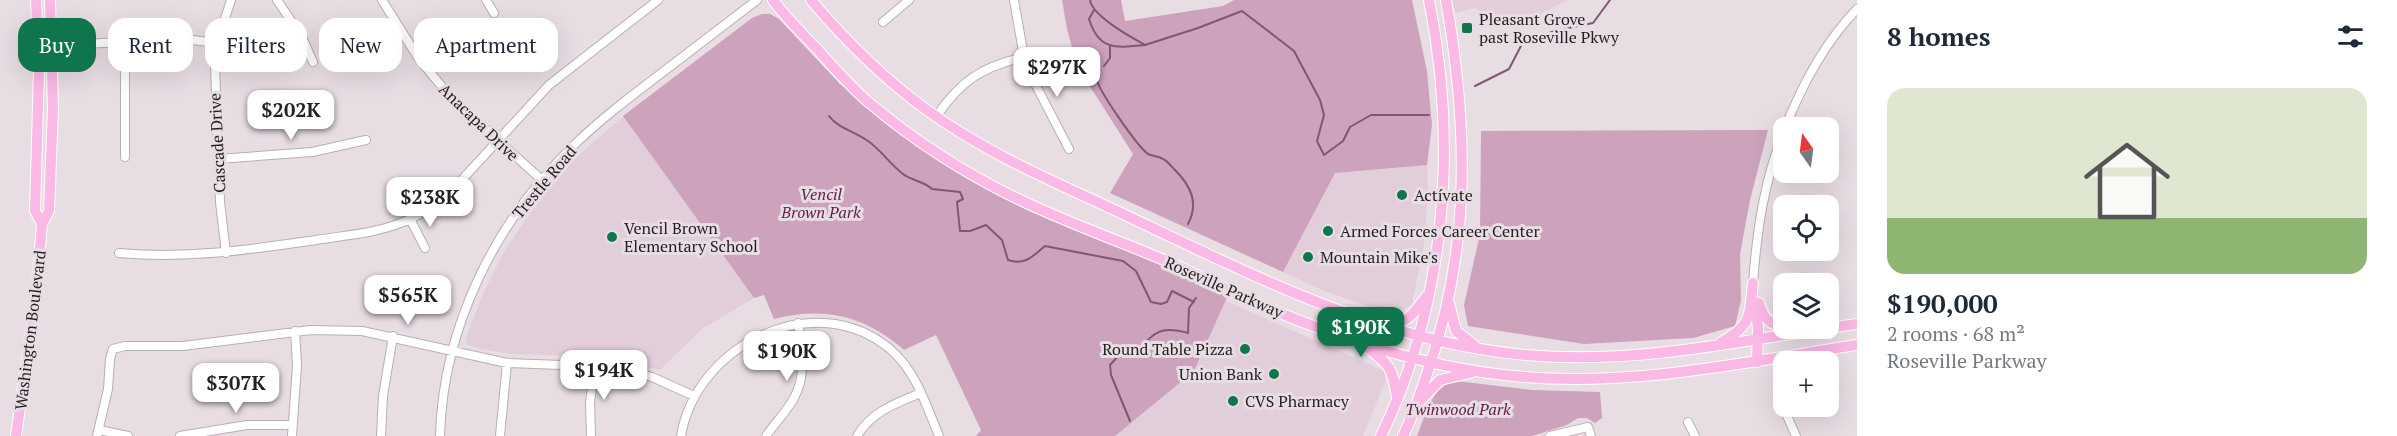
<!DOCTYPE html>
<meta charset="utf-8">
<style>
body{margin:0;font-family:"PT Serif",serif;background:#f6f6f7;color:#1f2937;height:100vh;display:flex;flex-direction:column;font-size:22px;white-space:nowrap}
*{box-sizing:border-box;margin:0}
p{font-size:20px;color:#747a83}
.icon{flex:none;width:33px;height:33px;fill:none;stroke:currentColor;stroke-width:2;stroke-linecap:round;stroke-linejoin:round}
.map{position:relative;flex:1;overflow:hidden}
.sheet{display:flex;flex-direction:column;background:#fff;width:540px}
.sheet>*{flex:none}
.guide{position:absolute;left:18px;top:18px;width:570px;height:54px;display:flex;gap:12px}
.needle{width:39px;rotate:346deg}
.controls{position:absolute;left:1773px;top:117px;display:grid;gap:12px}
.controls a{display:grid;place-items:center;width:66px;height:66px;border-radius:12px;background:#fff;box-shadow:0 6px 24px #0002;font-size:30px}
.price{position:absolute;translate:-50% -51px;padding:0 14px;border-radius:12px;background:#fff;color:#222;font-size:20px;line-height:39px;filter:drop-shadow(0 2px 3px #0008)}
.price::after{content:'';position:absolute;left:50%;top:36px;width:18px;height:14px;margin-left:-9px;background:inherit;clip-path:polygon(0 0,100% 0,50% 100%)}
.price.active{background:#0f754c;color:#fff}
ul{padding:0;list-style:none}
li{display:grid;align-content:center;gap:12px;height:318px;padding:0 30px}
li span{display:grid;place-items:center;height:186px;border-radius:18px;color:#555}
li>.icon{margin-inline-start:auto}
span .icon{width:108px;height:108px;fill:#fffc;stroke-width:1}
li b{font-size:26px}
h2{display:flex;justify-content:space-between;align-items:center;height:72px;padding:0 30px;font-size:26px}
.chip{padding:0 21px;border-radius:18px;background:#fff;box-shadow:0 6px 24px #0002;font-size:21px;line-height:54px}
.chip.active{background:#0f754c;color:#fff}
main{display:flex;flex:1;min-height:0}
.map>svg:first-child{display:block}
</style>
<main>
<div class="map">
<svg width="1857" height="436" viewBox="0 0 1857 436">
<rect width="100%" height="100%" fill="#e9dde4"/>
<!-- built -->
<path fill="#e1ceda" d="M 1452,0 L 1567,0 L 1524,23 L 1503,23 L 1475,8 L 1455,13 Z
M 623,116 L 754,298 L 702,329 L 660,370 L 610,357 L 511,354 L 481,349 L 467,344 L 466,338 L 484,291 L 503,254 L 525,220 L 571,162 Z
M 1427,165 L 1428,191 L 1424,245 L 1412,304 L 1393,315 L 1324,291 L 1283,272 L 1335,173 Z
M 1224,300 L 1384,371 L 1386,380 L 1363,436 L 1114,436 Z"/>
<!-- green -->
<path fill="#cca2bd" d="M 1062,0 L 1121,0 L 1125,21 L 1223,6 L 1234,0 L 1412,0 L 1427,71 L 1432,125 L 1427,165 L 1335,173 L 1283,272 L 1110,193 L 1133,154 L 1077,66 L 1067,29 Z
M 762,14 L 770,14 L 779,19 L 840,84 L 934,152 L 1041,212 L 1228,295 L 1194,371 L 1115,436 L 976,436 L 981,430 L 936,335 L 904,350 C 866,316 823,306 774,319 L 764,295 L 754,298 L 623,116 L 752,18 Z
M 1768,130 L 1750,200 L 1740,254 L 1741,300 L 1735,326 L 1693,338 L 1584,344 L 1468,326 L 1464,305 L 1480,234 L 1481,131 Z
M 1456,381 L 1532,390 L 1600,392 L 1602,418 L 1595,423 L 1587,418 L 1578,418 L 1567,425 L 1532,436 L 1417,436 C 1426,415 1431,386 1456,381 Z"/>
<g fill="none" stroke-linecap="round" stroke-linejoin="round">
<!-- stream -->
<path stroke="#7f5872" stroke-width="2" d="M 1090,0 C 1092,16 1131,37 1145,45 L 1198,28 L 1242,11 L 1294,51 L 1320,100 L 1324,115 L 1317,141 L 1324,155 L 1343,141 L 1350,127 L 1371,115 L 1429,115
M 1094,10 L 1089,19 C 1099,51 1116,48 1145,45
M 1104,66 L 1110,58 L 1110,46
M 1096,77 C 1097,89 1138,147 1148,154 C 1152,156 1157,156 1161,158 C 1167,160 1171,166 1175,170 C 1191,186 1199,203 1188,224
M 1475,86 L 1509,69 L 1523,42 L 1558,30 L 1593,23 L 1610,0
M 829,116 C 839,129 854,131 868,141 C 881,150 890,164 903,174 C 912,181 924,181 932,189 L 960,192 L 963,199 L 957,202 L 960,231 L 970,231 L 986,225 L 1002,240 L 1008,260 C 1025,266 1033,256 1045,246 L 1123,261 L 1136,271 L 1151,302 L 1161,304 L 1167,302 L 1172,291 L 1194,302
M 1130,421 L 1111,375 L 1110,365 L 1119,355 L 1135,354 C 1154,333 1158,325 1188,333 L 1189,308 L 1196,298"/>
<defs>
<path id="minor" d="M 277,0 L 302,37 L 313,62
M 382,0 L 419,59 L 453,100 L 542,180
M 486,0 L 494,13
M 1014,0 L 1024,57 L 1030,74 L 1069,149
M 883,22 L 909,0
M 39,46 L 125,42 L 168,37 L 217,43
M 936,117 C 961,80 982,67 1024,57
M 1785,128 C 1802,85 1825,42 1857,9
M 125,157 L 125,42
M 218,159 L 312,152 L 366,140
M 410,219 L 425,248
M 119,253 C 189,259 247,250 316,240 C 347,235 381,233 410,219 C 428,211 443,198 458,184 L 549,85 L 658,0
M 226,253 L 220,202 L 215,66 L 217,43 L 231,0
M 1753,283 C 1757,230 1764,181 1784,131
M 1781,402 L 1796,436
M 1688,422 L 1695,436
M 99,430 L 128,436
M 97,436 L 108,389 L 110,359 L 113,349 L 125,346 L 183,346 L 311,330 L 362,331 L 507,363 L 614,367 L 652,377 L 694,396
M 180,436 L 247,425 L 292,425
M 292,436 L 297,365 L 295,331
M 381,436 L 383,396 L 393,336
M 440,436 C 443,326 496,221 574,145 C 601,119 630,97 659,75 C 692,50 724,25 757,0
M 500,436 L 507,363
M 591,436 L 590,402 L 595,366
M 681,436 C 696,345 815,286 890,349 C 916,371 926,405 939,436
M 766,436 C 775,423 787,411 794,398 C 807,374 802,349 798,323
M 857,436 C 871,412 896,403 921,393
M 1550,436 L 1588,427 L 1591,436"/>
<path id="major" d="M 36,0 L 39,70 L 35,211 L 42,224
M 773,0 C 786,18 802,33 817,49 C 833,67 849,85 867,101 C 912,139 964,173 1018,199 C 1070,224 1125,243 1178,266 C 1200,276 1221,287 1243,297 C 1333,337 1425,369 1524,377 C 1637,386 1746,362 1857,345
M 811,0 C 845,40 882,77 924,108 C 983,151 1041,176 1106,206 C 1241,269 1375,342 1526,355 C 1628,364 1727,344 1827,328
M 1755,302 L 1758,329 L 1757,362
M 1449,303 L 1456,331 L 1475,346
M 1759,303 C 1763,317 1769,325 1784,327
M 1384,323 C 1410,323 1411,316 1426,297
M 1828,328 L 1857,324
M 1720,343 C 1752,325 1749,318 1753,283
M 1368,348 C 1391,366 1392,368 1397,397
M 1420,401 L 1440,380 L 1470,373
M 16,436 L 36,296 L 42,224 L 49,211 L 53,109 L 50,0
M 1381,436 C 1446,302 1458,145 1429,0
M 1403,436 C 1414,414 1421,391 1429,368 C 1471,245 1468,126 1446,0"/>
</defs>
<!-- minor casing -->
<use href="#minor" stroke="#b9aeb5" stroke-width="10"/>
<!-- major casing -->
<use href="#major" stroke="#fff" stroke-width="12"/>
<!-- minor -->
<use href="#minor" stroke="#fff" stroke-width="8"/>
<!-- major -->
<use href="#major" stroke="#fbb9e6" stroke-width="10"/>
</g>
<!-- markers -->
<g fill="#0f754c" stroke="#e9dde4" stroke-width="2">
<rect x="1461" y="22" width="12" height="12" rx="3"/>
<circle cx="1402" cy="195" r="6"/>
<circle cx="1328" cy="231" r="6"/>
<circle cx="612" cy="237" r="6"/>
<circle cx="1308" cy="257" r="6"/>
<circle cx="1245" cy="349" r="6"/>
<circle cx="1274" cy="374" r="6"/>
<circle cx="1233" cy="401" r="6"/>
</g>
<g text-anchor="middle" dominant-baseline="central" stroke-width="6" stroke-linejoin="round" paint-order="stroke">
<!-- poi labels -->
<g font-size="16" fill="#231e21" stroke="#e9dde4" text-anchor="start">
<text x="1479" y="19">Pleasant Grove<tspan x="1479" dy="18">past Roseville Pkwy</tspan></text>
<text x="1414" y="195">Actívate</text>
<text x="624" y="228">Vencil Brown<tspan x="624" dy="18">Elementary School</tspan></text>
<text x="1340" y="231">Armed Forces Career Center</text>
<text x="1320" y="257">Mountain Mike's</text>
<text x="1233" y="349" text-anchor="end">Round Table Pizza</text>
<text x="1262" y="374" text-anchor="end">Union Bank</text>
<text x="1245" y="401">CVS Pharmacy</text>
</g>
<!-- street labels -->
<g font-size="16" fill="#231e21" stroke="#e9dde4">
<text transform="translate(479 122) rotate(44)">Anacapa Drive</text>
<text transform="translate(217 143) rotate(-93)">Cascade Drive</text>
<text transform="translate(544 182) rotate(-50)">Trestle Road</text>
<text transform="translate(1224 287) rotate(24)">Roseville Parkway</text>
<text transform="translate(30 330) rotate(-83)">Washington Boulevard</text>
</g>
<!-- park labels -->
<g font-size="16" font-style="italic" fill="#632051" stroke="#e9dde4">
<text x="821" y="194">Vencil<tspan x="821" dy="18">Brown Park</tspan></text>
<text x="1458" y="409">Twinwood Park</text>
</g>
</g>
</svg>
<div class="controls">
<a><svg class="needle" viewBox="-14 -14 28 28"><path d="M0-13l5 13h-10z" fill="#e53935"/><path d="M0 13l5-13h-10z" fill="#747a83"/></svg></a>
<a><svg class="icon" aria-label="locate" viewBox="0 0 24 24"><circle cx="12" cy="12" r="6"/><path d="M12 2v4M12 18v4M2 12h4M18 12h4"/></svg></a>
<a><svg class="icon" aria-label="layers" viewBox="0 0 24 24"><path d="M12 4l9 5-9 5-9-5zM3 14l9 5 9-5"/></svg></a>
<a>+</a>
</div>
<b class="price" style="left:1057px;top:98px">$297K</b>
<b class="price" style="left:291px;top:141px">$202K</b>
<b class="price" style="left:430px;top:228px">$238K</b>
<b class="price" style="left:408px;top:326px">$565K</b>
<b class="price active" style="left:1361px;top:358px">$190K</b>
<b class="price" style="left:787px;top:382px">$190K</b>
<b class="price" style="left:604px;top:401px">$194K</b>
<b class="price" style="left:236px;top:414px">$307K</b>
<div class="guide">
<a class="chip active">Buy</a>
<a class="chip">Rent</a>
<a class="chip">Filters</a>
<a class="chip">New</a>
<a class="chip">Apartment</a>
</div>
</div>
<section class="sheet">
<h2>8 homes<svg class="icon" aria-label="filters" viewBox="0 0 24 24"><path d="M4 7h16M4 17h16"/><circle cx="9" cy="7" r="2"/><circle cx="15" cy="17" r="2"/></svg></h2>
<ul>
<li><span style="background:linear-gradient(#dfe7d0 70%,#8fb573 0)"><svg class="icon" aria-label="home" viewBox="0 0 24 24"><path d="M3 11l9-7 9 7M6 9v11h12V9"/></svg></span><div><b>$190,000</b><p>2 rooms · 68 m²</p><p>Roseville Parkway</p></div></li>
</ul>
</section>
</main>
